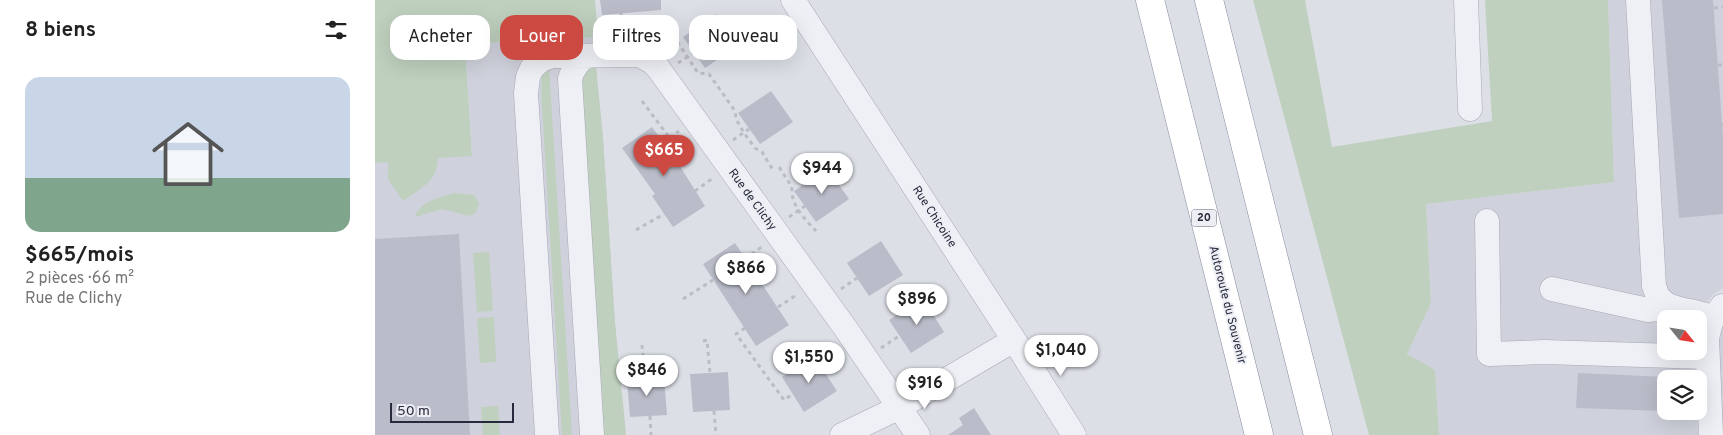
<!DOCTYPE html>
<html lang="fr">
<meta charset="utf-8">
<style>
body{margin:0;font-family:Overpass,sans-serif;background:#f6f6f6;color:#222;height:100vh;display:flex;flex-direction:column;font-size:19px;white-space:nowrap}
*{box-sizing:border-box;margin:0}
p{font-size:16px;color:#767676}
.icon{flex:none;width:28px;height:28px;fill:none;stroke:currentColor;stroke-width:2;stroke-linecap:round;stroke-linejoin:round}
.map{position:relative;flex:1;overflow:hidden}
.drawer{display:flex;flex-direction:column;background:#fff;width:375px}
.drawer>*{flex:none}
.top-card{position:absolute;left:15px;top:15px;width:475px;height:45px;display:flex;gap:10px}
.needle{width:32px;rotate:120deg}
.tools{position:absolute;left:1282px;top:310px;display:grid;gap:10px}
.tools a{display:grid;place-items:center;width:50px;height:50px;border-radius:10px;background:#fff;box-shadow:0 5px 20px #0002;font-size:25px}
.scale{position:absolute;left:15px;bottom:12px;width:124px;box-sizing:border-box;padding-left:5px;border:2px solid #272a3d;border-top:0;font-size:14px;line-height:18px;white-space:nowrap;color:#272a3d;-webkit-text-stroke:4px #eceef4;paint-order:stroke}
.price{position:absolute;translate:-50% -42px;padding:0 11px;border-radius:18px;background:#fff;color:#222;font-size:16px;line-height:32px;filter:drop-shadow(0 1px 2px #0008)}
.price::after{content:'';position:absolute;left:50%;top:30px;width:15px;height:11px;margin-left:-8px;background:inherit;clip-path:polygon(0 0,100% 0,50% 100%)}
.price.selected{background:#cc4a42;color:#fff}
ul{padding:0;list-style:none}
li{display:grid;align-content:center;gap:10px;height:265px;padding:0 25px}
li+li{border-top:1px solid #e0e0e0}
li span{display:grid;place-items:center;height:155px;border-radius:15px;color:#555}
li>.icon{margin-inline-start:auto}
span .icon{width:90px;height:90px;fill:#fffc;stroke-width:1}
li b{font-size:21px}
h2{display:flex;justify-content:space-between;align-items:center;height:60px;padding:0 25px;font-size:21px}
.pill{padding:0 18px;border-radius:15px;background:#fff;box-shadow:0 5px 20px #0002;font-size:18px;line-height:45px}
.pill.selected{background:#cc4a42;color:#fff}
main{display:flex;flex:1;min-height:0}
.map>svg:first-child{display:block}
</style>
<main>
<section class="drawer">
<h2>8 biens<svg class="icon" aria-label="filters" viewBox="0 0 24 24"><path d="M4 7h16M4 17h16"/><circle cx="9" cy="7" r="2"/><circle cx="15" cy="17" r="2"/></svg></h2>
<ul>
<li><span style="background:linear-gradient(#c9d6e8 65%,#7fa58c 0)"><svg class="icon" aria-label="home" viewBox="0 0 24 24"><path d="M3 11l9-7 9 7M6 9v11h12V9"/></svg></span><div><b>$665/mois</b><p>2 pièces · 66 m²</p><p>Rue de Clichy</p></div></li>
</ul>
</section>
<div class="map">
<svg width="1348" height="435" viewBox="0 0 1348 435">
<rect width="100%" height="100%" fill="#dddfe7"/>
<!-- built -->
<path fill="#cfd1dc" d="M 1233,0 L 1348,0 L 1348,288 L 1338,295 L 1327,309 L 1323,319 L 1291,319 L 1291,351 L 1320,351 L 1321,379 L 1291,379 L 1291,411 L 1322,411 L 1323,435 L 1064,435 L 1060,371 L 1032,354 L 1056,303 L 1051,204 L 1239,182 Z
M 223,37 L 221,67 L 228,138 L 240,323 L 251,435 L 0,435 L 0,163 L 97,155 L 90,44 Z
M 1348,321 L 1348,435 L 1347,435 L 1343,341 Z"/>
<!-- green -->
<path fill="#bfd0be" d="M 0,0 L 220,0 L 223,37 L 90,44 L 97,156 L 63,158 C 62,182 46,188 28,201 L 13,179 L 13,162 L 0,163 Z
M 878,0 L 930,0 L 957,147 L 1117,121 L 1110,0 L 1233,0 L 1239,182 L 1051,204 L 1056,303 L 1032,354 L 1060,370 L 1064,435 L 994,435 Z
M 174,66 L 197,435 L 187,435 L 166,89 L 167,76 Z
M 216,67 L 221,67 L 228,138 L 240,323 L 251,435 L 223,435 L 205,71 Z
M 79,193 L 99,195 L 104,203 L 101,212 L 95,216 L 67,209 L 40,217 C 44,202 65,197 79,193 Z
M 114,252 L 118,311 L 102,312 L 98,253 Z
M 119,317 L 121,362 L 105,363 L 102,318 Z
M 123,406 L 125,435 L 108,435 L 106,407 Z"/>
<!-- building -->
<path fill="#babdc9" d="M 225,0 L 286,0 L 286,10 L 227,15 Z
M 1287,0 L 1338,0 L 1348,137 L 1348,214 L 1304,218 Z
M 342,14 L 363,46 L 330,68 L 308,37 Z
M 396,91 L 418,122 L 385,144 L 363,113 Z
M 277,127 L 299,157 L 330,206 L 298,227 L 277,196 L 280,194 L 247,148 Z
M 452,168 L 474,199 L 441,222 L 419,191 Z
M 84,234 L 95,435 L 0,435 L 0,239 Z
M 506,241 L 528,275 L 494,296 L 472,263 Z
M 360,243 L 414,325 L 381,346 L 328,264 Z
M 548,298 L 569,332 L 536,353 L 514,320 Z
M 439,356 L 462,391 L 429,412 L 407,377 Z
M 353,372 L 355,410 L 318,412 L 315,374 Z
M 1203,373 L 1291,377 L 1291,411 L 1201,408 Z
M 289,377 L 292,415 L 255,417 L 252,380 Z
M 599,408 L 616,435 L 573,435 L 588,425 L 584,418 Z"/>
<g fill="none" stroke-linecap="round" stroke-linejoin="round">
<defs>
<path id="minor" d="M 418,0 L 639,340 L 699,435
M 1091,0 L 1095,109
M 1263,0 L 1279,286 L 1283,297 L 1291,304
M 214,56 C 203,59 198,69 195,79 L 217,435
M 1112,221 L 1114,354 L 1169,352 L 1332,357
M 1177,289 L 1273,310 L 1283,309 L 1291,304 C 1306,312 1323,310 1338,318
M 172,435 L 151,93 L 153,77 L 157,68 L 166,60 L 177,56 L 264,55 L 277,62 L 283,68 L 471,329 L 543,435
M 467,435 L 525,407 L 639,340
M 1336,435 L 1332,338 L 1336,322 L 1347,306"/>
<path id="highway" d="M 775,0 L 884,435
M 834,0 L 943,435"/>
</defs>
<!-- minor casing -->
<use href="#minor" stroke="#a6a9b4" stroke-width="25"/>
<!-- highway casing -->
<use href="#highway" stroke="#85899d" stroke-width="29"/>
<!-- path -->
<path stroke="#bbbdc5" stroke-width="3" stroke-dasharray="4 4" stroke-linecap="butt" d="M 1339,8 L 1348,7
M 246,13 L 248,37
M 247,22 L 267,22 L 272,24
M 298,35 L 323,73 L 334,74 L 360,111 L 361,119 L 369,133 L 380,148 L 387,152 L 398,170
M 303,63 L 319,52
M 1343,65 L 1348,65
M 267,101 L 294,137
M 1347,125 L 1348,125
M 358,140 L 374,129
M 288,142 L 304,131
M 404,167 L 417,187 C 415,205 430,219 441,231
M 320,191 L 338,178
M 414,217 L 430,206
M 261,230 L 289,214
M 370,259 L 388,246
M 466,289 L 482,278
M 308,299 L 338,280
M 403,307 L 423,294
M 370,328 L 361,334 L 409,400 L 418,394
M 328,341 L 332,340 L 335,373
M 267,345 L 270,378
M 506,348 L 524,336
M 450,373 L 470,359
M 339,411 L 341,435
M 275,416 L 276,435"/>
<!-- minor -->
<use href="#minor" stroke="#eff0f5" stroke-width="24"/>
<!-- highway -->
<use href="#highway" stroke="#fff" stroke-width="28"/>
</g>
<g text-anchor="middle" dominant-baseline="central" stroke-width="4" stroke-linejoin="round" paint-order="stroke">
<!-- shield labels -->
<rect fill="#eceef4" stroke="#626574" stroke-width="1" x="816.5" y="209.5" width="25" height="17" rx="4"/>
<g font-size="11" font-weight="bold" fill="#272a3d">
<text x="829" y="218">20</text>
</g>
<!-- street labels -->
<g font-size="12" fill="#272a3d" stroke="#eceef4">
<text transform="translate(377 200) rotate(54)">Rue de Clichy</text>
<text transform="translate(559 217) rotate(57)">Rue Chicoine</text>
<text transform="translate(852 305) rotate(76)">Autoroute du Souvenir</text>
</g>
</g>
</svg>
<div class="tools">
<a><svg class="needle" viewBox="-14 -14 28 28"><path d="M0-13l5 13h-10z" fill="#e53935"/><path d="M0 13l5-13h-10z" fill="#767676"/></svg></a>
<a><svg class="icon" aria-label="layers" viewBox="0 0 24 24"><path d="M12 4l9 5-9 5-9-5zM3 14l9 5 9-5"/></svg></a>
</div>
<div class="scale">50 m</div>
<b class="price selected" style="left:289px;top:177px">$665</b>
<b class="price" style="left:447px;top:195px">$944</b>
<b class="price" style="left:371px;top:295px">$866</b>
<b class="price" style="left:542px;top:326px">$896</b>
<b class="price" style="left:686px;top:377px">$1,040</b>
<b class="price" style="left:434px;top:384px">$1,550</b>
<b class="price" style="left:272px;top:397px">$846</b>
<b class="price" style="left:550px;top:410px">$916</b>
<div class="top-card">
<a class="pill">Acheter</a>
<a class="pill selected">Louer</a>
<a class="pill">Filtres</a>
<a class="pill">Nouveau</a>
</div>
</div>
</main>
